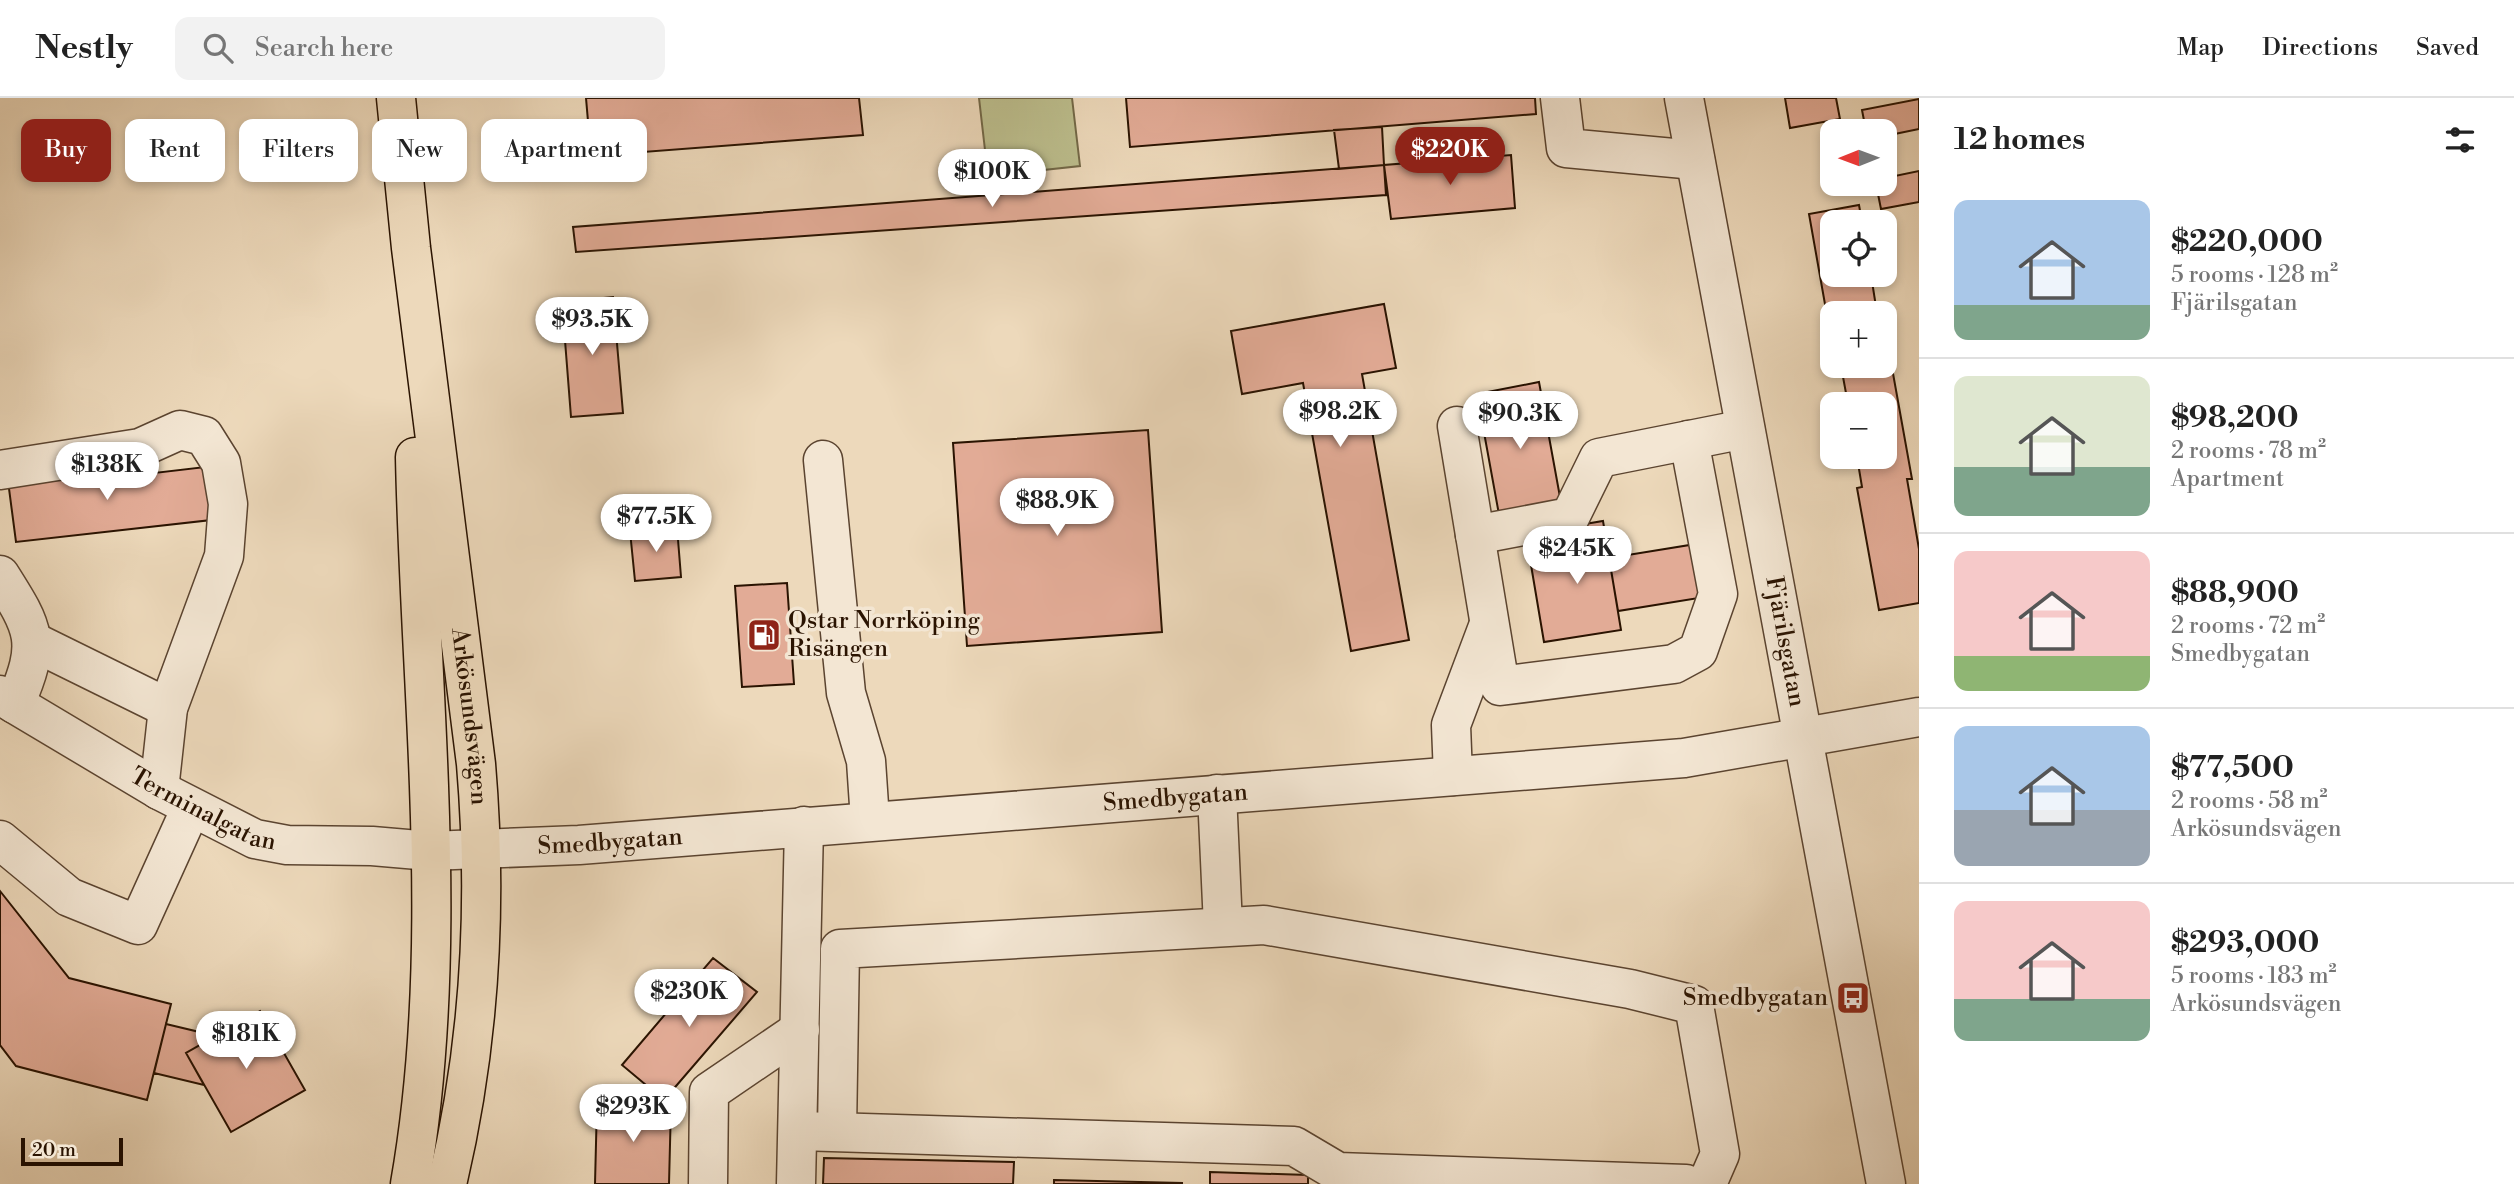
<!DOCTYPE html>
<meta charset="utf-8">
<style>
body{margin:0;font-family:"Libre Bodoni",serif;background:#f2f2f2;color:#222;height:100vh;display:flex;flex-direction:column;font-size:26px;white-space:nowrap}
*{box-sizing:border-box;margin:0}
p{font-size:23px;color:#767676}
.icon{flex:none;width:38px;height:38px;fill:none;stroke:currentColor;stroke-width:2;stroke-linecap:round;stroke-linejoin:round}
.map{position:relative;flex:1;overflow:hidden}
.drawer{display:flex;flex-direction:column;background:#fff;width:595px}
.drawer>*{flex:none}
.banner{position:absolute;left:21px;top:21px;width:665px;height:63px;display:flex;gap:14px}
.needle{width:46px;rotate:269deg}
.buttons{position:absolute;left:1820px;top:21px;display:grid;gap:14px}
.buttons a{display:grid;place-items:center;width:77px;height:77px;border-radius:14px;background:#fff;box-shadow:0 4px 10px #0003;font-size:35px}
.scale{position:absolute;left:21px;bottom:18px;width:102px;box-sizing:border-box;padding-left:7px;border:4px solid #2a1301;border-top:0;font-size:19px;line-height:24px;white-space:nowrap;color:#2a1301;-webkit-text-stroke:5px #f3e6d3;paint-order:stroke}
.price{position:absolute;translate:-50% -60px;padding:0 16px;border-radius:24px;background:#fff;color:#222;font-size:23px;line-height:46px;filter:drop-shadow(0 2px 4px #0008)}
.price::after{content:'';position:absolute;left:50%;top:42px;width:21px;height:16px;margin-left:-10px;background:inherit;clip-path:polygon(0 0,100% 0,50% 100%)}
.price.active{background:#8f2418;color:#fff}
ul{padding:0;list-style:none}
li{display:flex;align-items:center;gap:21px;height:175px;padding:0 35px}
li+li{border-top:2px solid #e0e0e0}
li span{display:grid;place-items:center;flex:none;width:196px;height:140px;border-radius:14px;color:#555}
li>.icon{margin-inline-start:auto}
span .icon{width:84px;height:84px;fill:#fffc;stroke-width:1}
li b{font-size:30px}
h2{display:flex;justify-content:space-between;align-items:center;height:84px;padding:0 35px;font-size:30px}
.chip{padding:0 24px;border-radius:14px;background:#fff;box-shadow:0 4px 10px #0003;font-size:24px;line-height:63px}
.chip.active{background:#8f2418;color:#fff}
header{display:flex;align-items:center;gap:42px;box-sizing:border-box;height:98px;padding:0 35px;background:#fff;border-bottom:2px solid #e0e0e0}
header strong{font-size:33px}
nav{display:flex;gap:38px;margin-inline-start:auto;font-size:24px}
.search{width:490px;height:63px;background:#f2f2f2;display:flex;align-items:center;gap:18px;box-sizing:border-box;padding:0 24px;border-radius:14px;color:#767676;font-size:26px}
main{display:flex;flex:1;min-height:0}
.map>svg:first-child{display:block}
</style>
<header>
<strong>Nestly</strong>
<div class="search"><svg class="icon" aria-label="search" viewBox="0 0 24 24"><circle cx="10" cy="10" r="6"/><path d="M15 15l6 6"/></svg>Search here</div>
<nav><a>Map</a><a>Directions</a><a>Saved</a></nav>
</header>
<main>
<div class="map">
<svg width="1919" height="1086" viewBox="0 0 1919 1086">
<rect width="100%" height="100%" fill="#edd9bb"/>
<filter id="stains"><feTurbulence type="fractalNoise" baseFrequency=".00286" numOctaves="4"/><feColorMatrix values="0 0 0 0 .2 0 0 0 0 .09 0 0 0 0 .02 0 0 0 .5 -.17"/></filter>
<radialGradient id="worn" r=".72"><stop offset=".6" stop-color="#630" stop-opacity="0"/><stop offset="1" stop-color="#630" stop-opacity=".3"/></radialGradient>
<!-- green -->
<path fill="#bcbe8d" stroke="#736847" stroke-width="2" d="M 979,0 L 1072,0 L 1080,68 L 988,78 Z"/>
<!-- building -->
<path fill="#e2ab96" stroke="#2a1301" stroke-width="2" d="M 586,0 L 859,0 L 863,37 L 591,58 Z
M 1126,0 L 1535,0 L 1536,16 L 1130,49 Z
M 1785,0 L 1836,0 L 1840,21 L 1790,30 Z
M 1919,1 L 1919,31 L 1885,38 L 1885,33 L 1866,33 L 1862,12 Z
M 1382,29 L 1384,67 L 1339,71 L 1334,32 Z
M 1511,57 L 1515,110 L 1391,121 L 1384,67 Z
M 1384,67 L 1386,97 L 576,154 L 573,129 Z
M 1919,73 L 1919,104 L 1881,111 L 1876,86 L 1885,86 L 1885,80 Z
M 1859,107 L 1862,124 L 1832,124 L 1832,177 L 1871,177 L 1877,215 L 1832,215 L 1831,240 L 1809,116 Z
M 613,199 L 623,315 L 571,319 L 562,204 Z
M 1384,206 L 1396,270 L 1362,276 L 1409,542 L 1351,553 L 1303,285 L 1242,296 L 1231,233 Z
M 1885,231 L 1912,381 L 1907,381 L 1919,451 L 1919,505 L 1879,512 L 1857,390 L 1862,389 L 1857,359 L 1885,359 L 1885,306 L 1848,306 L 1841,268 L 1885,268 Z
M 1539,284 L 1562,410 L 1500,422 L 1477,296 Z
M 1148,332 L 1162,534 L 967,548 L 953,345 Z
M 128,369 L 129,378 L 205,369 L 211,422 L 16,444 L 8,383 Z
M 1603,423 L 1621,532 L 1544,544 L 1530,461 L 1566,456 L 1561,430 Z
M 677,429 L 681,479 L 635,483 L 630,433 Z
M 1696,446 L 1705,499 L 1618,513 L 1609,460 Z
M 787,485 L 794,586 L 742,589 L 735,488 Z
M 0,793 L 69,880 L 171,906 L 147,1002 L 16,968 L 0,947 Z
M 713,860 L 757,894 L 664,1002 L 622,967 Z
M 260,913 L 305,992 L 231,1034 L 186,955 Z
M 166,926 L 216,938 L 186,955 L 204,987 L 154,975 Z
M 597,1005 L 671,1007 L 669,1086 L 595,1086 Z
M 824,1060 L 1014,1064 L 1013,1086 L 823,1086 Z
M 1210,1074 L 1308,1077 L 1308,1086 L 1210,1086 Z
M 1054,1082 L 1182,1085 L 1182,1086 L 1054,1086 Z"/>
<g fill="none" stroke-linecap="round" stroke-linejoin="round">
<defs>
<g id="minor">
<path d="M 1560,0 L 1566,50 L 1695,62"/>
<path id="s1" d="M 1684,0 L 1886,1086"/>
<path d="M 1457,328 L 1500,588 L 1674,566 L 1698,553 L 1718,496 L 1689,342"/>
<path d="M 823,362 L 846,595 L 866,663 L 870,722"/>
<path d="M 0,372 L 140,350 L 180,332 L 204,338 L 221,365 L 228,406 L 224,458 L 168,610 L 159,692"/>
<path d="M 1475,437 L 1570,419 L 1599,360 L 1745,331"/>
<path d="M 0,477 C 35,532 42,544 15,606"/>
<path d="M 32,543 L 168,610"/>
<path id="s2" d="M 0,597 L 159,692 L 255,741 L 287,747 L 372,748 L 430,753 L 579,747 L 1684,660 L 1919,619"/>
<path d="M 1453,678 L 1451,627 L 1489,526"/>
<path d="M 1217,696 L 1223,828"/>
<path d="M 0,742 L 69,799 L 138,827 L 191,710"/>
<path d="M 799,1033 L 1294,1048 L 1338,1074 L 1686,1086"/>
<path d="M 837,1033 L 840,851 L 1264,827 L 1630,891 L 1694,907 L 1720,1056 L 1707,1086"/>
<path d="M 708,1086 L 709,994 L 800,932"/>
<path d="M 796,1086 L 804,728"/>
</g>
<g id="major">
<path id="s3" d="M 396,0 L 411,150 L 476,666 C 488,808 480,947 447,1086"/>
<path d="M 410,1086 C 452,847 420,600 415,359"/>
</g>
</defs>
<!-- minor casing -->
<use href="#minor" stroke="#5b4430" stroke-width="41"/>
<!-- major casing -->
<use href="#major" stroke="#2a1301" stroke-width="41"/>
<!-- minor -->
<use href="#minor" stroke="#f3e6d3" stroke-width="38"/>
<!-- major -->
<use href="#major" stroke="#edd9bb" stroke-width="38"/>
</g>
<!-- icons -->
<defs>
<symbol id="fuel-square" viewBox="-11 -11 22 22"><rect x="-9" y="-9" width="18" height="18" rx="4" fill="#8f2418" stroke="#f3e6d3"/><path d="M-5.5-6h7V0h2V4h1.3V-2.5L3-4.5l.8-.8L6-3V5H2.5V1h-1V6h-7ZM-4.2-4.7v3.2H.2V-4.7Z" fill="#fff"/></symbol>
<symbol id="bus-square" viewBox="-11 -11 22 22"><rect x="-9" y="-9" width="18" height="18" rx="4" fill="#8f2418" stroke="#f3e6d3"/><path d="M-5-6H5V4H4V6H2V4H-2V6H-4V4H-5ZM-3.5-4V0h7V-4ZM-3.5 1.2v1.5H-2V1.2ZM2 1.2v1.5H3.5V1.2Z" fill="#fff"/></symbol>
</defs>
<g fill-rule="evenodd">
<use href="#fuel-square" x="745" y="518" width="38" height="38"/>
<use href="#bus-square" x="1834" y="881" width="38" height="38"/>
</g>
<g text-anchor="middle" dominant-baseline="central" stroke-width="7" stroke-linejoin="round" paint-order="stroke">
<!-- poi labels -->
<g font-size="24" fill="#2a1301" stroke="#f3e6d3" text-anchor="start">
<text x="788" y="523">Qstar Norrköping<tspan x="788" dy="28">Risängen</tspan></text>
<text x="1828" y="900" text-anchor="end">Smedbygatan</text>
</g>
<!-- street labels -->
<g font-size="24" fill="#2a1301" stroke="#f3e6d3">
<text stroke="none"><textPath href="#s1" startOffset="553">Fjärilsgatan</textPath></text>
<text stroke="none"><textPath href="#s3" startOffset="623">Arkösundsvägen</textPath></text>
<text stroke="none"><textPath href="#s2" startOffset="1216">Smedbygatan</textPath></text>
<text stroke="none"><textPath href="#s2" startOffset="234">Terminalgatan</textPath></text>
<text stroke="none"><textPath href="#s2" startOffset="649">Smedbygatan</textPath></text>
</g>
</g>
<rect width="100%" height="100%" filter="url(#stains)"/>
<rect width="100%" height="100%" fill="url(#worn)"/>
</svg>
<div class="buttons">
<a><svg class="needle" viewBox="-14 -14 28 28"><path d="M0-13l5 13h-10z" fill="#e53935"/><path d="M0 13l5-13h-10z" fill="#767676"/></svg></a>
<a><svg class="icon" aria-label="locate" viewBox="0 0 24 24"><circle cx="12" cy="12" r="6"/><path d="M12 2v4M12 18v4M2 12h4M18 12h4"/></svg></a>
<a>+</a>
<a>−</a>
</div>
<div class="scale">20 m</div>
<b class="price active" style="left:1450px;top:89px">$220K</b>
<b class="price" style="left:992px;top:111px">$100K</b>
<b class="price" style="left:592px;top:259px">$93.5K</b>
<b class="price" style="left:1340px;top:351px">$98.2K</b>
<b class="price" style="left:1520px;top:353px">$90.3K</b>
<b class="price" style="left:107px;top:404px">$138K</b>
<b class="price" style="left:1057px;top:440px">$88.9K</b>
<b class="price" style="left:656px;top:456px">$77.5K</b>
<b class="price" style="left:1577px;top:488px">$245K</b>
<b class="price" style="left:689px;top:931px">$230K</b>
<b class="price" style="left:246px;top:973px">$181K</b>
<b class="price" style="left:633px;top:1046px">$293K</b>
<div class="banner">
<a class="chip active">Buy</a>
<a class="chip">Rent</a>
<a class="chip">Filters</a>
<a class="chip">New</a>
<a class="chip">Apartment</a>
</div>
</div>
<section class="drawer">
<h2>12 homes<svg class="icon" aria-label="filters" viewBox="0 0 24 24"><path d="M4 7h16M4 17h16"/><circle cx="9" cy="7" r="2"/><circle cx="15" cy="17" r="2"/></svg></h2>
<ul>
<li><span style="background:linear-gradient(#a9c7e8 75%,#7fa58c 0)"><svg class="icon" aria-label="home" viewBox="0 0 24 24"><path d="M3 11l9-7 9 7M6 9v11h12V9"/></svg></span><div><b>$220,000</b><p>5 rooms · 128 m²</p><p>Fjärilsgatan</p></div></li>
<li><span style="background:linear-gradient(#dfe7d0 65%,#7fa58c 0)"><svg class="icon" aria-label="home" viewBox="0 0 24 24"><path d="M3 11l9-7 9 7M6 9v11h12V9"/></svg></span><div><b>$98,200</b><p>2 rooms · 78 m²</p><p>Apartment</p></div></li>
<li><span style="background:linear-gradient(#f6c9c9 75%,#8fb573 0)"><svg class="icon" aria-label="home" viewBox="0 0 24 24"><path d="M3 11l9-7 9 7M6 9v11h12V9"/></svg></span><div><b>$88,900</b><p>2 rooms · 72 m²</p><p>Smedbygatan</p></div></li>
<li><span style="background:linear-gradient(#a9c7e8 60%,#9aa5b1 0)"><svg class="icon" aria-label="home" viewBox="0 0 24 24"><path d="M3 11l9-7 9 7M6 9v11h12V9"/></svg></span><div><b>$77,500</b><p>2 rooms · 58 m²</p><p>Arkösundsvägen</p></div></li>
<li><span style="background:linear-gradient(#f6c9c9 70%,#7fa58c 0)"><svg class="icon" aria-label="home" viewBox="0 0 24 24"><path d="M3 11l9-7 9 7M6 9v11h12V9"/></svg></span><div><b>$293,000</b><p>5 rooms · 183 m²</p><p>Arkösundsvägen</p></div></li>
</ul>
</section>
</main>
